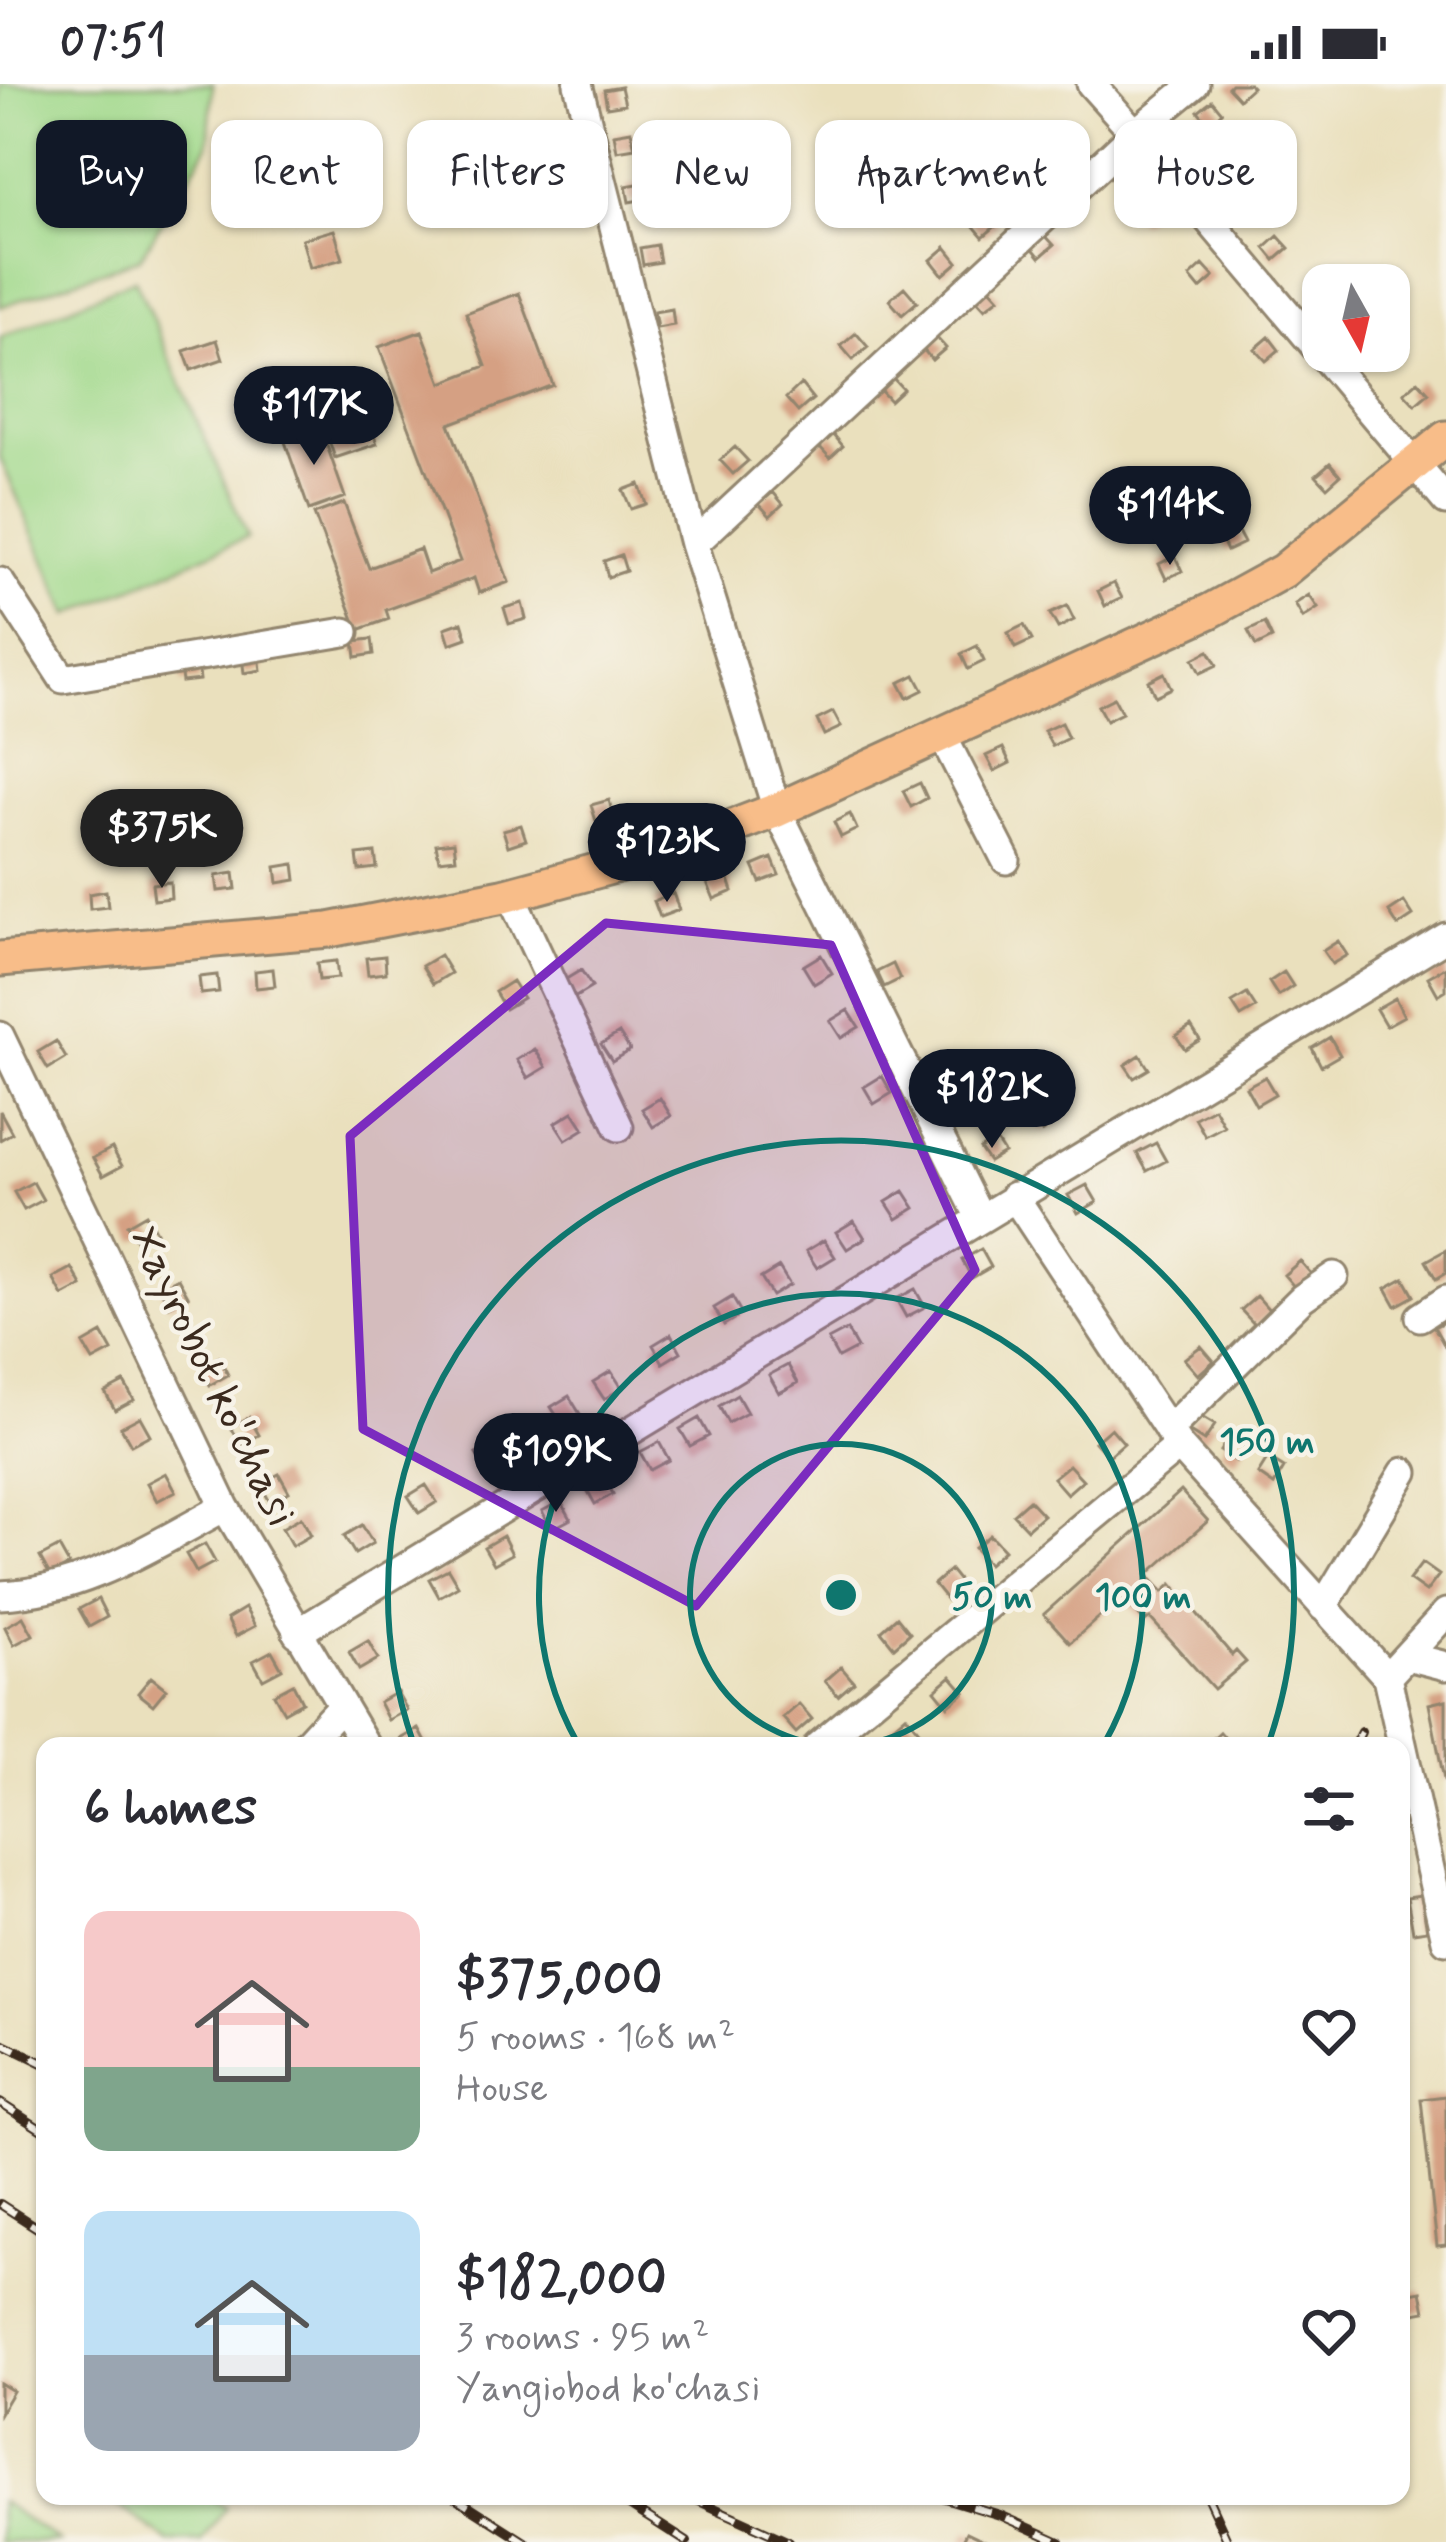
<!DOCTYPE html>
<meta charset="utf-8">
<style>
body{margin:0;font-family:Mynerve,sans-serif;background:#f2f2f3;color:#2b2b33;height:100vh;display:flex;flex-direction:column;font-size:45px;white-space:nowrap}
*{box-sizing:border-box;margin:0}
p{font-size:39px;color:#7c7c81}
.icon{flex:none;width:66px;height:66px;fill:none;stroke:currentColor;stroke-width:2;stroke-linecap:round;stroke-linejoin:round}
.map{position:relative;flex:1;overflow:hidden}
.drawer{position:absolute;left:36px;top:1653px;width:1374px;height:768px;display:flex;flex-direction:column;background:#fff;border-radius:24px;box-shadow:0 3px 9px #0004}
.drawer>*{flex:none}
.guide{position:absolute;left:36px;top:36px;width:1374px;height:108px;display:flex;gap:24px}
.needle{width:78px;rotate:172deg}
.tools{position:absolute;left:1302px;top:180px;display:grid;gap:24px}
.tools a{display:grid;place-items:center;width:108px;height:108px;border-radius:24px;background:#fff;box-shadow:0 3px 9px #0004;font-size:60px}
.price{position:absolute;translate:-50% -102px;padding:0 27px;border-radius:42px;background:#111827;color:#fff;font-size:39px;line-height:78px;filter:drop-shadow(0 3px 6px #0008)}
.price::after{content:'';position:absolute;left:50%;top:72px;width:36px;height:27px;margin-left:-18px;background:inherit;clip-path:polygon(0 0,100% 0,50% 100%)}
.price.selected{background:#222;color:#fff}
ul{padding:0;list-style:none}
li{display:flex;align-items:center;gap:36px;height:300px;padding:0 48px}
li span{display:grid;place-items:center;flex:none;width:336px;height:240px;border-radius:24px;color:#555}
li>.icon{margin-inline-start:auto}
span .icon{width:144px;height:144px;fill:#fffc;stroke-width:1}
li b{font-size:51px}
h2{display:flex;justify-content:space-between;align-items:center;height:144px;padding:0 48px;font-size:51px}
.pill{padding:0 42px;border-radius:24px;background:#fff;box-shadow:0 3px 9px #0004;font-size:42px;line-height:108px}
.pill.selected{background:#111827;color:#fff}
.status{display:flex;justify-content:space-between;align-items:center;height:84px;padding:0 60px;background:#fff;direction:ltr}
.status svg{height:33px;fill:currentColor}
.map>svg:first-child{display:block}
</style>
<div class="status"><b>07:51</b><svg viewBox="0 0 49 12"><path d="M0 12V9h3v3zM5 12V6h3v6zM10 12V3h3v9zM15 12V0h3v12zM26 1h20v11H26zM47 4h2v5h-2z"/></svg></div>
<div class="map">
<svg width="1446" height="2458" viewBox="0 0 1446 2458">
<rect width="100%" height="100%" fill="#f7f3e8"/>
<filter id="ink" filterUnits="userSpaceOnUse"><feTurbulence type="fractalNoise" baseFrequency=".00833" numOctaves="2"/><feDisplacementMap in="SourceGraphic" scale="24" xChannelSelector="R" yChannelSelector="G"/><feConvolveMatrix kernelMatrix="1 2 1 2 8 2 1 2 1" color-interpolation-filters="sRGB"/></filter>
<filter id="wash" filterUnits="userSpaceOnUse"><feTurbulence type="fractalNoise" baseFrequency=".004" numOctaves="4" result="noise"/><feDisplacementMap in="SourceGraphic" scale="48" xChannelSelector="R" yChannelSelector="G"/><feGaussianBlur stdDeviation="2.7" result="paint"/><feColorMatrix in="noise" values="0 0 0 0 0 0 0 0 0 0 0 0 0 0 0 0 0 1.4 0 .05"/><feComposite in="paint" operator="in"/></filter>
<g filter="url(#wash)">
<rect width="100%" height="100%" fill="#eae0bd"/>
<!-- green -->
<path fill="#a1d98c" stroke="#6e8255" stroke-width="3" d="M 0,0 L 213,0 L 208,61 L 140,174 L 0,223 Z
M 135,195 L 248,453 L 69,531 L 0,374 L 0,254 Z
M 105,2412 L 208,2412 L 226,2424 L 202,2458 L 169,2458 Z
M 0,2417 L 59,2458 L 0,2458 Z"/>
<g id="blocks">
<!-- building -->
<path fill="#d5a083" d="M 1231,0 L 1249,0 L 1252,3 L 1239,15 L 1228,3 Z
M 621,3 L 625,20 L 607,23 L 604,6 Z
M 1212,16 L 1222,28 L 1209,40 L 1198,27 Z
M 631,47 L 635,64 L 617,67 L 614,50 Z
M 331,55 L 336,64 L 319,72 L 315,62 Z
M 297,65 L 303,81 L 266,95 L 260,80 Z
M 1024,90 L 1036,104 L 1022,117 L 1009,103 Z
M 643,99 L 646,115 L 629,118 L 626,102 Z
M 1142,115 L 1153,127 L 1140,138 L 1129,126 Z
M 986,126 L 998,140 L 983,153 L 971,139 Z
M 334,146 L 343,175 L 310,184 L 302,155 Z
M 1043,149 L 1054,161 L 1040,173 L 1030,161 Z
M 1278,152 L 1289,164 L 1275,176 L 1265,164 Z
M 657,161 L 660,178 L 643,181 L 640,164 Z
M 946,163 L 958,178 L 943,191 L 931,176 Z
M 1203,181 L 1214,193 L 1200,205 L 1190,193 Z
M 988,202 L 999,214 L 985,225 L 974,213 Z
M 904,203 L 917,218 L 902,231 L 889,216 Z
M 519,209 L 553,301 L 449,340 L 509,498 L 479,509 L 474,494 L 386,526 L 389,535 L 358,546 L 314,430 L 344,419 L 369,484 L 420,465 L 428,489 L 460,477 L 379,263 L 422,247 L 442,299 L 486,282 L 466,229 Z
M 672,225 L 674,241 L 657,244 L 654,228 Z
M 856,249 L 868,263 L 853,276 L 841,262 Z
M 935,252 L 946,264 L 932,276 L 922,264 Z
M 1269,253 L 1279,266 L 1266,277 L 1255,265 Z
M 217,256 L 223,275 L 191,286 L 184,267 Z
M 892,293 L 903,305 L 890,317 L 879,305 Z
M 1418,297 L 1429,309 L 1415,321 L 1404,309 Z
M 801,300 L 813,315 L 798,328 L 786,314 Z
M 365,324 L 377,360 L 335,374 L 323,339 Z
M 320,342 L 345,413 L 309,426 L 284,355 Z
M 833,350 L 843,362 L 830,374 L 819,362 Z
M 735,363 L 748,377 L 733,390 L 720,376 Z
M 1330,379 L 1340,391 L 1327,403 L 1316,391 Z
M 639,400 L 646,420 L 631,425 L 623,406 Z
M 773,408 L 783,420 L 770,432 L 759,420 Z
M 1236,444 L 1244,459 L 1227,467 L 1220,452 Z
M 621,471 L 626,487 L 608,493 L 604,477 Z
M 1175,472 L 1182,487 L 1166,495 L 1159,480 Z
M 1114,499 L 1122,514 L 1105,522 L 1098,507 Z
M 1309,511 L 1318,524 L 1303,534 L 1295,520 Z
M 522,519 L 526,535 L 509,540 L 504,524 Z
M 1067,522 L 1074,536 L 1058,544 L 1050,530 Z
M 462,538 L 467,554 L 450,560 L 445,544 Z
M 1265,539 L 1272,554 L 1256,562 L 1248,547 Z
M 1024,541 L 1032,556 L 1015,564 L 1008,549 Z
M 372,555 L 374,570 L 356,573 L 354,557 Z
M 977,562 L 984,577 L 968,585 L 961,570 Z
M 1209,567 L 1217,581 L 1200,589 L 1193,575 Z
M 259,571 L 261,586 L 244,589 L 242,573 Z
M 198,580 L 200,596 L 182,598 L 180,583 Z
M 1164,589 L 1171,604 L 1155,612 L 1148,597 Z
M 915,591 L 923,606 L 907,614 L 899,599 Z
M 1114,614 L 1122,629 L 1106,637 L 1098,622 Z
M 833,628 L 841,643 L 824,651 L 817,636 Z
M 1061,639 L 1068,654 L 1052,662 L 1044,647 Z
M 1003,664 L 1010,679 L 994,687 L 986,672 Z
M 920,699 L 927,714 L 911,723 L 903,707 Z
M 609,716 L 613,732 L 596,737 L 591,721 Z
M 850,730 L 857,745 L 841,753 L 834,738 Z
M 521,741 L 526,756 L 508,762 L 503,746 Z
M 454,758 L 456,774 L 439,776 L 436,760 Z
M 375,769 L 377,784 L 359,786 L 357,771 Z
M 772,774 L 779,791 L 760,798 L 753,782 Z
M 294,780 L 296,796 L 278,799 L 276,783 Z
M 234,789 L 236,805 L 218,807 L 216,792 Z
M 727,790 L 733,807 L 714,815 L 707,798 Z
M 170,798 L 171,814 L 154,816 L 152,800 Z
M 106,807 L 108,823 L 90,825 L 89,810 Z
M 673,809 L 679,826 L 660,833 L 654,817 Z
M 1404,818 L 1413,832 L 1398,842 L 1389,828 Z
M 1338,857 L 1347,871 L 1332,880 L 1323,867 Z
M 440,871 L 451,889 L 433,900 L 422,882 Z
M 821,871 L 832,889 L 814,900 L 803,882 Z
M 385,872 L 386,889 L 368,891 L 366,874 Z
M 336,877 L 338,894 L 319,896 L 317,879 Z
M 893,880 L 900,895 L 884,903 L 877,888 Z
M 1446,883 L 1446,906 L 1438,911 L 1428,893 Z
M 273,885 L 275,902 L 256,904 L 255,887 Z
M 581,886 L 592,903 L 574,914 L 563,897 Z
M 1284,888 L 1293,902 L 1278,912 L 1269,898 Z
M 217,891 L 219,908 L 201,910 L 199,893 Z
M 512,897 L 523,914 L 505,925 L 495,908 Z
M 1247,910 L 1256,924 L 1241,933 L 1232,919 Z
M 1395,914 L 1404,932 L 1386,942 L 1376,925 Z
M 848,926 L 859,943 L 841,954 L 830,937 Z
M 1191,942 L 1200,956 L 1185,965 L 1176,952 Z
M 619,949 L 630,966 L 612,977 L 601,960 Z
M 1330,953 L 1340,971 L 1321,982 L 1312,964 Z
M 56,957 L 66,974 L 48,985 L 38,968 Z
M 535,965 L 546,983 L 528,994 L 517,976 Z
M 1140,971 L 1149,985 L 1134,994 L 1125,981 Z
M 882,992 L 892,1009 L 874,1020 L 864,1003 Z
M 1265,993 L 1275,1010 L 1256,1021 L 1246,1003 Z
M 660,1014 L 671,1032 L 653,1043 L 642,1025 Z
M 1049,1024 L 1057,1038 L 1042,1048 L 1034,1034 Z
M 1214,1024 L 1224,1042 L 1205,1052 L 1195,1034 Z
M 0,1027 L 12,1049 L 0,1056 Z
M 573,1028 L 584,1045 L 566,1056 L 555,1039 Z
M 995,1055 L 1004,1069 L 989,1078 L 980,1065 Z
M 1156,1059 L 1166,1077 L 1147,1087 L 1137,1069 Z
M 112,1064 L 122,1082 L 103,1092 L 93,1074 Z
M 33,1098 L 43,1116 L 24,1126 L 14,1108 Z
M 1087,1101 L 1097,1118 L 1078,1129 L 1068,1111 Z
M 904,1107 L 915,1124 L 897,1135 L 886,1118 Z
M 146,1130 L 156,1148 L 137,1158 L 127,1141 Z
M 854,1137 L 865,1154 L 847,1165 L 836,1148 Z
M 824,1156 L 835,1173 L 817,1184 L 806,1167 Z
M 981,1165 L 991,1183 L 972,1194 L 962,1176 Z
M 1446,1166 L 1446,1189 L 1436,1195 L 1426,1177 Z
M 1300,1177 L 1313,1192 L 1297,1206 L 1284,1191 Z
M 779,1183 L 790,1201 L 772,1212 L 761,1194 Z
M 72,1184 L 82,1202 L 63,1212 L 53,1194 Z
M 178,1194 L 188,1212 L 169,1222 L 160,1204 Z
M 1404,1194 L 1414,1212 L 1396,1222 L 1386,1204 Z
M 915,1205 L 925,1223 L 906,1233 L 896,1215 Z
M 1257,1212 L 1271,1228 L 1255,1241 L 1241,1226 Z
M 732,1213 L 742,1230 L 724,1241 L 714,1224 Z
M 1446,1237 L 1446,1264 L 1434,1243 Z
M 847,1246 L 857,1264 L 838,1274 L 828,1256 Z
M 102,1249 L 112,1267 L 93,1277 L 83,1260 Z
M 671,1250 L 681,1268 L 663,1279 L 653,1261 Z
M 1201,1262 L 1214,1277 L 1198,1291 L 1184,1275 Z
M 219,1273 L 228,1291 L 210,1301 L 200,1283 Z
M 788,1281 L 798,1299 L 779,1309 L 769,1291 Z
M 611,1287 L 622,1304 L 604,1315 L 593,1298 Z
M 124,1298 L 134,1316 L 115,1326 L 105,1308 Z
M 737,1311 L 747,1329 L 728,1339 L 719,1322 Z
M 569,1312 L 580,1330 L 562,1340 L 551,1323 Z
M 1198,1331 L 1215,1341 L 1204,1357 L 1188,1347 Z
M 140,1333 L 150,1351 L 131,1361 L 121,1343 Z
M 249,1333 L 259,1351 L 241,1361 L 231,1343 Z
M 699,1334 L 709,1352 L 690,1362 L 680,1345 Z
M 1111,1344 L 1124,1359 L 1108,1373 L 1095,1358 Z
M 1230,1351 L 1246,1361 L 1236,1377 L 1220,1367 Z
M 659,1358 L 669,1376 L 650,1386 L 640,1368 Z
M 494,1359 L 505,1376 L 486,1387 L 476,1370 Z
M 1268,1374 L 1284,1384 L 1274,1401 L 1258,1390 Z
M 1069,1381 L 1083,1396 L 1067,1410 L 1053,1394 Z
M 166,1389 L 176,1407 L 157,1417 L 147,1399 Z
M 279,1390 L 289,1408 L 270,1418 L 260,1400 Z
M 604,1392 L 613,1410 L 595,1420 L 585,1402 Z
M 426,1401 L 437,1418 L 419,1429 L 408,1412 Z
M 1181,1407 L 1208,1437 L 1147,1491 L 1163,1508 L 1172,1500 L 1232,1571 L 1236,1567 L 1246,1578 L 1214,1605 L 1150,1534 L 1145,1538 L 1122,1513 L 1070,1559 L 1044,1530 Z
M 1029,1416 L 1043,1431 L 1027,1445 L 1013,1430 Z
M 561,1417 L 571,1435 L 552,1445 L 542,1427 Z
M 301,1433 L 311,1451 L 292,1462 L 282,1444 Z
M 362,1441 L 373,1459 L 355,1470 L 344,1452 Z
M 990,1451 L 1004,1466 L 988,1480 L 974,1464 Z
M 503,1452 L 512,1470 L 494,1480 L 484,1463 Z
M 205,1460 L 215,1478 L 196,1488 L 186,1470 Z
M 59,1463 L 69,1481 L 50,1491 L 40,1473 Z
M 1422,1479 L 1439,1491 L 1426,1508 L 1409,1496 Z
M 448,1485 L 458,1502 L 439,1513 L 429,1495 Z
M 950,1486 L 963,1502 L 947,1516 L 934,1500 Z
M 98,1515 L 107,1533 L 89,1543 L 79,1525 Z
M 245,1524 L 255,1542 L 236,1552 L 227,1535 Z
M 23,1533 L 33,1551 L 14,1561 L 5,1543 Z
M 897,1533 L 910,1549 L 894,1563 L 881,1547 Z
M 368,1557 L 378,1575 L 359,1586 L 349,1568 Z
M 272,1567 L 282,1585 L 263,1595 L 253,1577 Z
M 841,1583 L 854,1598 L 838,1612 L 825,1597 Z
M 951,1592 L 965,1608 L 948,1622 L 935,1606 Z
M 151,1593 L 166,1605 L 153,1621 L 138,1609 Z
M 293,1600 L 302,1618 L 284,1628 L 274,1610 Z
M 397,1608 L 407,1626 L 388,1636 L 379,1618 Z
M 1446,1616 L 1446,1696 L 1444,1696 L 1429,1620 Z
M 799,1620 L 812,1635 L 796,1649 L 783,1634 Z
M 906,1631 L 919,1647 L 903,1661 L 890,1645 Z
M 419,1645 L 428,1662 L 404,1662 L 401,1655 Z
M 1220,1648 L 1232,1662 L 1205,1662 Z
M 1421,1811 L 1427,1846 L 1413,1848 L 1407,1813 Z
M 1446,2012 L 1446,2161 L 1437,2162 L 1421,2015 Z
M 1421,2207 L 1425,2227 L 1403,2231 L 1401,2211 Z
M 0,2299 L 13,2307 L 0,2329 Z
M 967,2448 L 988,2458 L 962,2458 Z"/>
</g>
</g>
<g filter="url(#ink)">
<use href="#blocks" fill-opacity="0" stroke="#92856e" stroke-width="3"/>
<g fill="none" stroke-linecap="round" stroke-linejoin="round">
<defs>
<path id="minor" d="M 578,0 L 694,460
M 1195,0 L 1135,49 L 1446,417
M 0,498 L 63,595 L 345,548
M 942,651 L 1006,776
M 510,810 L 619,1043
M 0,952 L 225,1423 L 366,1662
M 1014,1112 L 1179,1362 L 1387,1593 L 1446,1856
M 979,1132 L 777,726 L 694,460 L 1135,49 L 1091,0
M 1420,1233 L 1446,1216
M 1168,1346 L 1302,1214 L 1334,1192
M 0,1511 C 84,1508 152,1462 225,1423
M 1323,1523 L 1404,1388
M 297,1549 L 1446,853
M 1407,1572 L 1446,1582
M 1387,1593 L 1446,1529
M 304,1662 L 341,1622
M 818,1662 L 1179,1362"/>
<path id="major" d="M 0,875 L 329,846 L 503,812 L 670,767 L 777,726 L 1210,527 L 1283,487 L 1446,354"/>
</defs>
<!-- minor casing -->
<use href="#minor" stroke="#92856e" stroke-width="33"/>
<!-- major casing -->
<use href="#major" stroke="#92856e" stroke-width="39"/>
<!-- minor -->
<use href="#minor" stroke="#fff" stroke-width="27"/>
<!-- major -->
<use href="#major" stroke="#f8bd89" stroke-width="33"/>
<defs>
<path id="rail" d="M 1354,1662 L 1361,1648
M 0,1958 L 45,1980
M 0,2019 L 45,2048
M 0,2120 L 45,2149
M 453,2412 L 525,2458
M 615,2412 L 687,2458
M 688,2412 L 789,2458
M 938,2412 L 1000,2431 L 1060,2458
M 1207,2412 L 1228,2458"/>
</defs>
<!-- rail casing -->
<use href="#rail" stroke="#3b2a1e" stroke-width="10"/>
<!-- rail -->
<use href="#rail" stroke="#f7f3e8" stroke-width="6" stroke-dasharray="18" stroke-linecap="butt"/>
</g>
</g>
<!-- marked area -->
<path fill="#7b2cbf" fill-opacity="0.2" stroke="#7b2cbf" stroke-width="9" stroke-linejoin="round" d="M 606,839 L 831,861 L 975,1186 L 696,1522 L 363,1345 L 350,1052 Z"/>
<!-- distance rings -->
<g fill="none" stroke="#0f766e" stroke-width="6">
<path d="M840 1662A151 151 0 1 1 842 1662"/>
<path d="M578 1660A302 302 0 1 1 1104 1660"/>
<path d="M413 1658A453 453 0 1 1 1269 1658"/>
</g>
<g text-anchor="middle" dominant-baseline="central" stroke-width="9" stroke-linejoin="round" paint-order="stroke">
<!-- street labels -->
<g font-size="45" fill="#3b2a1e" stroke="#f7f3e8">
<text transform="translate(212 1293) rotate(64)">Xayrobot ko'chasi</text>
</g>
</g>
<circle cx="841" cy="1511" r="18" fill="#0f766e" stroke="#f7f3e8" stroke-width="6"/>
<g font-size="36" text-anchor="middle" font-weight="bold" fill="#0f766e" stroke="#f7f3e8" stroke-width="9" stroke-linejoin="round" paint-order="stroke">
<text x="1267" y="1369">150 m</text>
<text x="992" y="1524">50 m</text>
<text x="1143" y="1524">100 m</text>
</g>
</svg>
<div class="tools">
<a><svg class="needle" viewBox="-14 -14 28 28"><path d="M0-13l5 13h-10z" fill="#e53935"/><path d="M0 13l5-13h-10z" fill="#7c7c81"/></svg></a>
</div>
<b class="price" style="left:314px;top:384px">$117K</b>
<b class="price" style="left:1170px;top:484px">$114K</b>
<b class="price selected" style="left:162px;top:807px">$375K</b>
<b class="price" style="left:667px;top:821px">$123K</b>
<b class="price" style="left:992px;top:1067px">$182K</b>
<b class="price" style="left:556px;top:1431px">$109K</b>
<div class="guide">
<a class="pill selected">Buy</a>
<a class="pill">Rent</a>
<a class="pill">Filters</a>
<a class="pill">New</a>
<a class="pill">Apartment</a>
<a class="pill">House</a>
</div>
<section class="drawer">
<h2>6 homes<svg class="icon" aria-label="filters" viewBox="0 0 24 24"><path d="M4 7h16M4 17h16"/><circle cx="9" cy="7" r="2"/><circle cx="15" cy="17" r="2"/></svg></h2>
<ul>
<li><span style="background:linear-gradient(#f6c9c9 65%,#7fa58c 0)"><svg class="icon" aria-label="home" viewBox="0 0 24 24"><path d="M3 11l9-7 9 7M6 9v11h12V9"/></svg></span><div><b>$375,000</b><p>5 rooms · 168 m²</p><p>House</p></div><svg class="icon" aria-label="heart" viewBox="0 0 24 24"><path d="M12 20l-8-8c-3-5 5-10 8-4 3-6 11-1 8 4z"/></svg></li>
<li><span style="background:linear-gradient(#bfe0f5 60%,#9aa5b1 0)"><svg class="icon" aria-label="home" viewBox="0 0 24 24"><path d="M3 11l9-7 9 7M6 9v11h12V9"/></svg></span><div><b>$182,000</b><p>3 rooms · 95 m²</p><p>Yangiobod ko'chasi</p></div><svg class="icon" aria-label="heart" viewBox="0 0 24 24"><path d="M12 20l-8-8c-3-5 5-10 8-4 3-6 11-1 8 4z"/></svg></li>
</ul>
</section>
</div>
